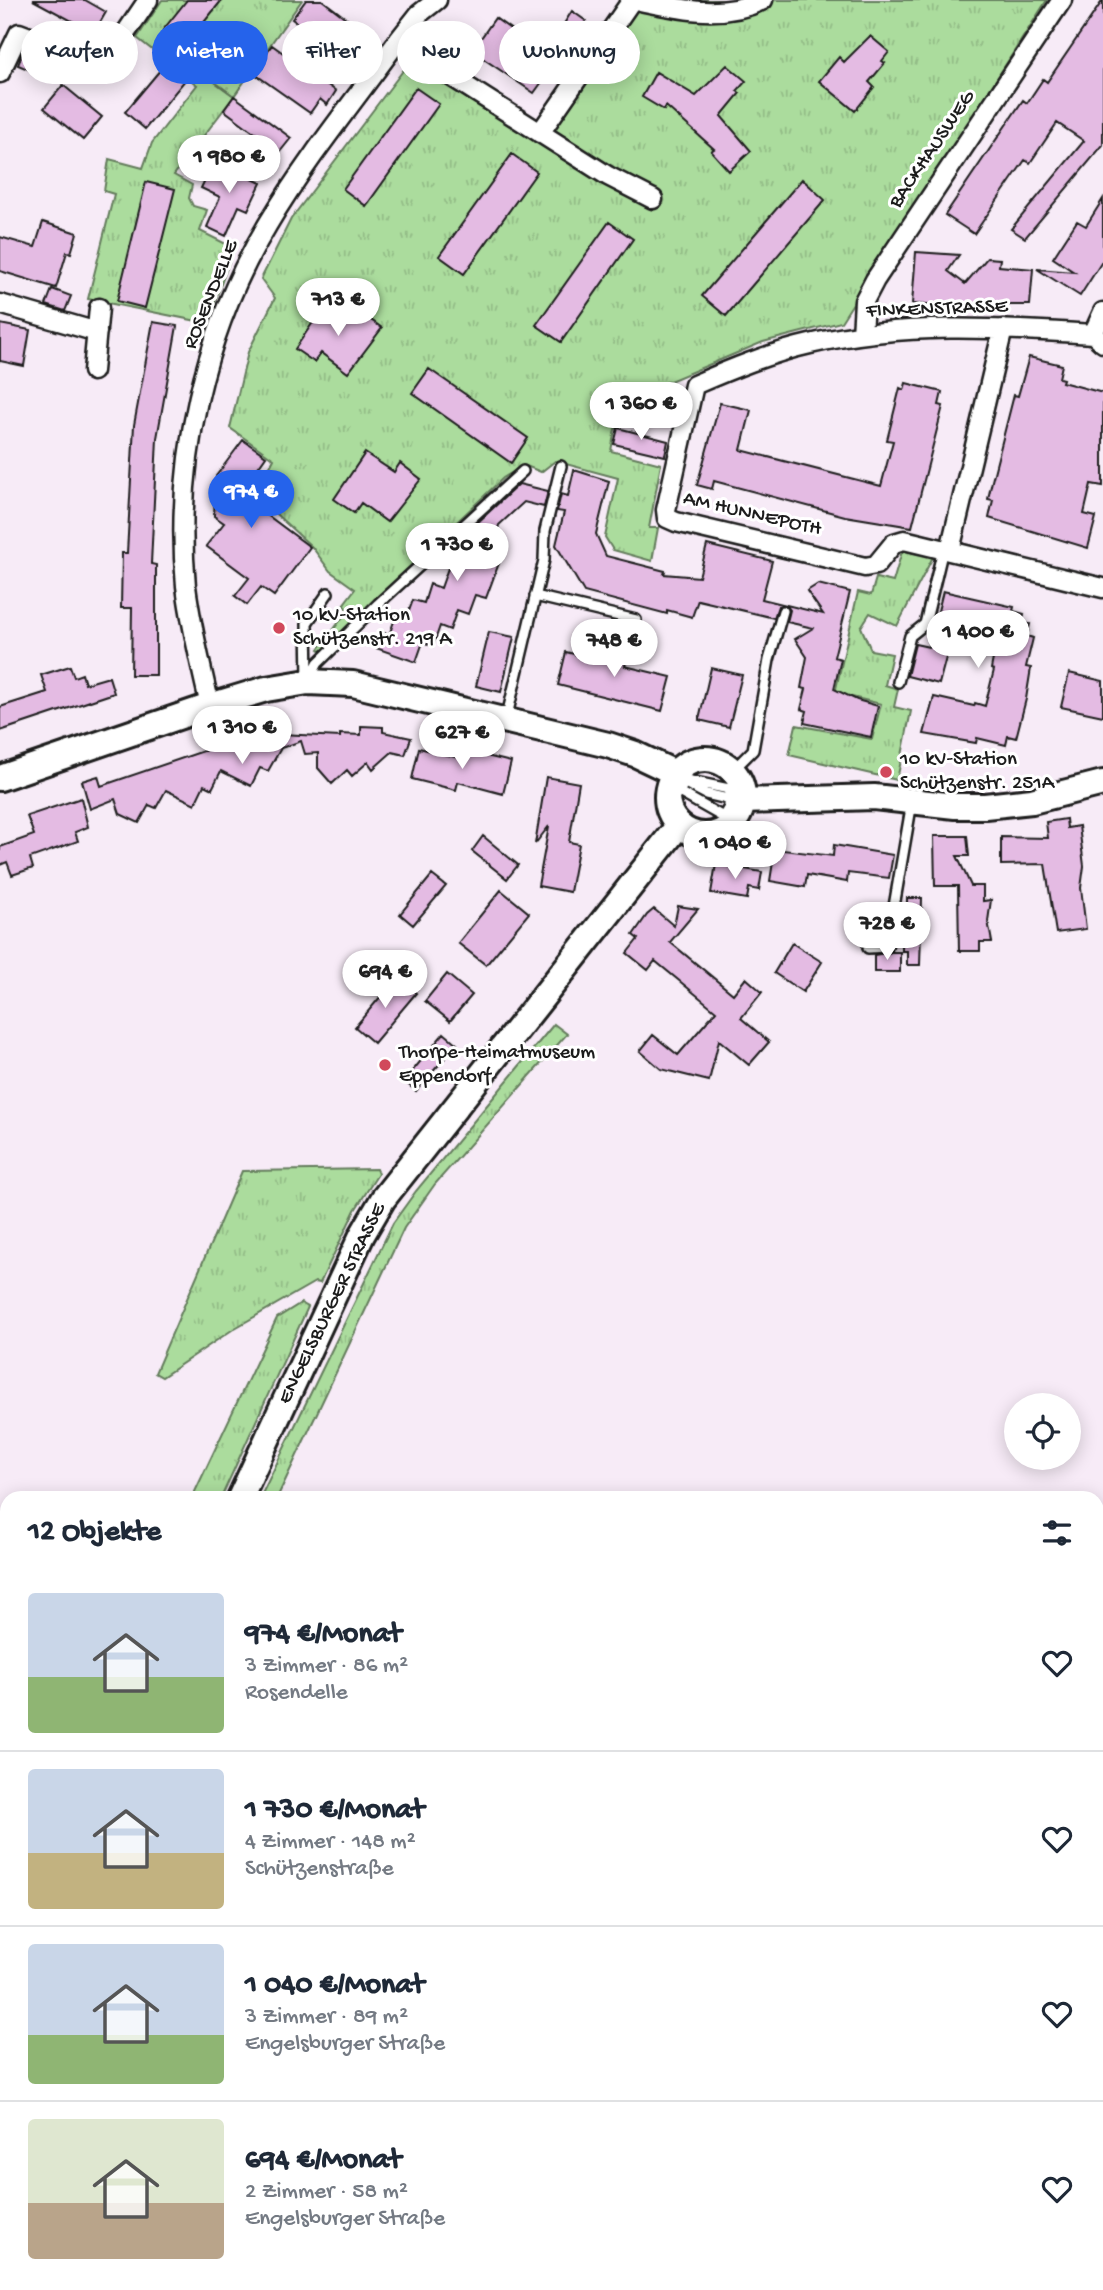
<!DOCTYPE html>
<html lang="de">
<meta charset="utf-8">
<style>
body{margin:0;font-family:"Gochi Hand",sans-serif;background:#f2f2f3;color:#1f2937;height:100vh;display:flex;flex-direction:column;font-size:26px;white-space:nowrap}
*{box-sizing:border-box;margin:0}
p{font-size:23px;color:#747a83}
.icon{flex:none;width:38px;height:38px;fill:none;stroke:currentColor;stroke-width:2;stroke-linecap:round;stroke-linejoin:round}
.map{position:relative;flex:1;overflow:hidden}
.side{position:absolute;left:0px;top:1491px;width:1104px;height:800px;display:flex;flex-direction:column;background:#fff;border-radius:21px 21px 0 0;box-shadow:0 4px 18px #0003}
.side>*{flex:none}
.banner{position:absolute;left:21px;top:21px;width:700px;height:63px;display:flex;gap:14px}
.fabs{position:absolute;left:1004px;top:1393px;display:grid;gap:14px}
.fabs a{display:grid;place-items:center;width:77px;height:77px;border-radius:50%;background:#fff;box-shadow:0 4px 18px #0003;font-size:35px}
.price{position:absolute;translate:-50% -60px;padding:0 16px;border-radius:24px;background:#fff;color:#222;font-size:23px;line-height:46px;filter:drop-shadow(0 2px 4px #0008)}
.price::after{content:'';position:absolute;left:50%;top:42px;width:21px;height:16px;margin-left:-10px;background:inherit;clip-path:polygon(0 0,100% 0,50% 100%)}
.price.selected{background:#2563eb;color:#fff}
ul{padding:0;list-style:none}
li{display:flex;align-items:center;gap:21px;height:175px;padding:0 28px}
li+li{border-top:2px solid #e0e1e3}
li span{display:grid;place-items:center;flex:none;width:196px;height:140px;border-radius:7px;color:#555}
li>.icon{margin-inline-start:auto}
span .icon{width:84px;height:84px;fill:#fffc;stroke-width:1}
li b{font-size:30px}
h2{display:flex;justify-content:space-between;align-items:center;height:84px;padding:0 28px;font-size:30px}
.tag{padding:0 24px;border-radius:32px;background:#fff;box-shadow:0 4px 18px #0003;font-size:24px;line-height:63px}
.tag.selected{background:#2563eb;color:#fff}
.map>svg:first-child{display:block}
</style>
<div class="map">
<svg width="1103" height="2290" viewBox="0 0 1103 2290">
<defs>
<pattern id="grass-tufts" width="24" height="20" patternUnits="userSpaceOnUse" patternTransform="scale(1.75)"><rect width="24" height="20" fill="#abdc9d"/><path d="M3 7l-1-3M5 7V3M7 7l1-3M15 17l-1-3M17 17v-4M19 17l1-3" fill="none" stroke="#93bc87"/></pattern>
<pattern id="forest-firs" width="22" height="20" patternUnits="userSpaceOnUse" patternTransform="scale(1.75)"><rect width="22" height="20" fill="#abdc9d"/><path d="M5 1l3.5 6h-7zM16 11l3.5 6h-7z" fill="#93bc87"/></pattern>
<pattern id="park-dots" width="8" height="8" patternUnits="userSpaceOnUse" patternTransform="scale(1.75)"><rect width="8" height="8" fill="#abdc9d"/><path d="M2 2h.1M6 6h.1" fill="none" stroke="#93bc87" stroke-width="1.8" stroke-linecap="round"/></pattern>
</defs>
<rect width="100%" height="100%" fill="#f7ebf7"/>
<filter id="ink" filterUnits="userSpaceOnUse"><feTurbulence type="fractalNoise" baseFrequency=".0143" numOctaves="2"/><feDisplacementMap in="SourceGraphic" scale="14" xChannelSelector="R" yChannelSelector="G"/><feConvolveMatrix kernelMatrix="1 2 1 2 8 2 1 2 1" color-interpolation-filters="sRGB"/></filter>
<g filter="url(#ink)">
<!-- grass -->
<path fill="url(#grass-tufts)" stroke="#647c5c" stroke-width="2" d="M 162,0 L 302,0 L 251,72 L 231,59 L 215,82 L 234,96 L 174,175 L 192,185 L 189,198 L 193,206 L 207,210 L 200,231 L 234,248 L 207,323 L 88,299 L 114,194 L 104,191 L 109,159 L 143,168 L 152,143 L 197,85 L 137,38 Z
M 638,0 L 1047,0 L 841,322 L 763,342 L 658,386 L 666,401 L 615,429 L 611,451 L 661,464 L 649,528 L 658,528 L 652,561 L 613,550 L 605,537 L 618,478 L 555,461 L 541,472 L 524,465 L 503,478 L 374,601 L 326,654 L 319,649 L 348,610 L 343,605 L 355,589 L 330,571 L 312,547 L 255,495 L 274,459 L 230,428 L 248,352 L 275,298 L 261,279 L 291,219 L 414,56 L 542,139 Z
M 903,548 L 934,555 L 897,626 L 870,613 L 861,627 L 871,650 L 892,654 L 885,685 L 898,689 L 894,707 L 911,711 L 897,780 L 789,755 L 796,725 L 872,739 L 881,704 L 835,693 L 858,592 L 871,595 L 876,578 L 893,582 Z
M 554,1024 L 567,1034 L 435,1184 L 404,1228 L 277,1498 L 260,1498 L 393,1223 L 416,1191 Z
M 376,1169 L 378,1174 L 355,1210 L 320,1283 L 315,1282 L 235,1328 L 162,1377 L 155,1373 L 242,1171 Z
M 301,1303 L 308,1307 L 221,1498 L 192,1498 L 277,1318 Z"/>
<!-- forest -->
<path fill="url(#forest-firs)" stroke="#647c5c" stroke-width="2" d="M 1097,1977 L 1103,1977 L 1103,2290 L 557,2290 L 556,2284 L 1097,2284 Z"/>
<!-- park -->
<path fill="url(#park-dots)" stroke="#647c5c" stroke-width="2" d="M 232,59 L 251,72 L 234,96 L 215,82 Z"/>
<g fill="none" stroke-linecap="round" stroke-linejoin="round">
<!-- stream -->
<path stroke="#59898e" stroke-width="6" d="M 1045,2284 L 1048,2290"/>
</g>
<!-- building -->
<path fill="#e4bbe3" stroke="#1c1c1c" stroke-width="2" d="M 33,0 L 85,0 L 106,12 L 94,33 Z
M 187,0 L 222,0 L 184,47 L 163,30 Z
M 306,0 L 322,0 L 376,41 L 355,66 L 292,19 Z
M 1103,0 L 1103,145 L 1025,238 L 1011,229 L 1084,141 L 1057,123 L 1030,163 L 1025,160 L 974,234 L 945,215 L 1023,100 L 1027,103 L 1043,79 L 1047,82 Z
M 572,11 L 586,21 L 534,93 L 472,51 L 495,18 L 545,54 Z
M 870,36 L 889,52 L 882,61 L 885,63 L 869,82 L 874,87 L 855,111 L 819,81 L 839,57 L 844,62 Z
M 272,45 L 336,91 L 327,105 L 320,99 L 310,113 L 252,72 Z
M 30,49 L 59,62 L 47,77 L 18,65 L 23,52 Z
M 166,63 L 186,79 L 145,129 L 125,112 Z
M 727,65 L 746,81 L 737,91 L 740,93 L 721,116 L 751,151 L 729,171 L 711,151 L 714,149 L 666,106 L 664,110 L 642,97 L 656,72 L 696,96 Z
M 63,85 L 102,117 L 83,140 L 44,108 Z
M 416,88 L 439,104 L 366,206 L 343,189 Z
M 234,96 L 291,138 L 275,158 L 258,146 L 263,139 L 224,110 Z
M 512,154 L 537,172 L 464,274 L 439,256 Z
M 214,161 L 261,183 L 248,210 L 239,206 L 226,236 L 207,227 L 220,197 L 201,188 Z
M 802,179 L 825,200 L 726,316 L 702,296 Z
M 146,182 L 175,189 L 145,308 L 117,301 Z
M 1103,199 L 1103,260 L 1080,296 L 1037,269 L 1074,272 L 1053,258 L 1077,221 L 1086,226 Z
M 43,222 L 77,233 L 71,253 L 67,252 L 56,288 L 0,271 L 0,237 L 35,247 Z
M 609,222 L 633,239 L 561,342 L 536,325 Z
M 916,252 L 959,255 L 948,271 L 965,284 L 987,258 L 1000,259 L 999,266 L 1033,269 L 1030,305 L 978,305 L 978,308 L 912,304 Z
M 52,289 L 71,296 L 65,311 L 46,305 Z
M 326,303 L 355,321 L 361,313 L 382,328 L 348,373 L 321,353 L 314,362 L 295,349 Z
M 153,322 L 177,326 L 157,438 L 151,564 L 156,565 L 156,675 L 131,675 L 132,608 L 121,608 L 122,553 L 127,553 L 134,425 Z
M 0,324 L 30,330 L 24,366 L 0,361 Z
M 1029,357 L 1062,365 L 1059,378 L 1063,379 L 1062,382 L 1103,393 L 1103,486 L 1091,484 L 1084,514 L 1096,517 L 1088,548 L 989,518 L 993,500 L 988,499 L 992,481 L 1014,395 L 1018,396 Z
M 429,369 L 528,438 L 511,463 L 412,393 Z
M 906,383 L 942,392 L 939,405 L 943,406 L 912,527 L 845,516 L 714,481 L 712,489 L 697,485 L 720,403 L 751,410 L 741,450 L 881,486 L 893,441 L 887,440 L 900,388 L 904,390 Z
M 618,428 L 668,441 L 665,456 L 614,444 Z
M 243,440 L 266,456 L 250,479 L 255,482 L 243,497 L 310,547 L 274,596 L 261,587 L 247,605 L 235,596 L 249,578 L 206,546 L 224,523 L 214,516 L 216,476 Z
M 365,453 L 394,472 L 400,463 L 421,479 L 387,522 L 361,503 L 354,513 L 334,499 Z
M 574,470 L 609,481 L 596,534 L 606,556 L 665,571 L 664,574 L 699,577 L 707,545 L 772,561 L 762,599 L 823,614 L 807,591 L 818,584 L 850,592 L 834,657 L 841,659 L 834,689 L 857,700 L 878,706 L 871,737 L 804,723 L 807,711 L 801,709 L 806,689 L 801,688 L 807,657 L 795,639 L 813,628 L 787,622 L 790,610 L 786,605 L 778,606 L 774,618 L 698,600 L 692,617 L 667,610 L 667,614 L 584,592 L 556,545 L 564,512 L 557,511 L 561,494 L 568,496 Z
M 519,484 L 548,491 L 544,507 L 524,502 L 499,525 L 492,554 L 495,555 L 494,561 L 499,563 L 486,598 L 475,595 L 468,614 L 457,610 L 450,630 L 440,626 L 433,646 L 423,642 L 416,662 L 373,647 L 379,631 L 389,635 L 396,616 L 406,619 L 413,600 L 424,603 L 430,584 L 441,588 L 448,568 L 455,571 L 457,565 L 460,566 L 475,525 Z
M 943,591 L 1014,607 L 1013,611 L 1024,614 L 1022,623 L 1030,624 L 1027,636 L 1033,638 L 1026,667 L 1031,668 L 1026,699 L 1016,738 L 1008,736 L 1006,745 L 977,738 L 976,743 L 924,734 L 934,697 L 974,706 L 975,703 L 985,706 L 994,670 L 991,669 L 996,643 L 956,633 L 952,635 L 939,684 L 907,676 L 915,644 L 929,647 Z
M 489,632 L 514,637 L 501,692 L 476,686 Z
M 592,648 L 627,657 L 625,666 L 671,677 L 662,711 L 558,685 L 566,652 L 590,658 Z
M 70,666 L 74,677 L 82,674 L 85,684 L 109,677 L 114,693 L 0,731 L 0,707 L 47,692 L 41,675 Z
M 711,668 L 742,675 L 729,727 L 699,720 Z
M 1069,673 L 1103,681 L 1103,716 L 1061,707 Z
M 361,726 L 383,727 L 383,732 L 411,738 L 405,755 L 392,752 L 373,769 L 368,762 L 352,776 L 347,770 L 332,784 L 318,768 L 318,753 L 305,754 L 301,741 L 281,748 L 268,771 L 260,768 L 251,786 L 221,771 L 212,789 L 204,785 L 195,804 L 166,790 L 156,808 L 149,805 L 139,823 L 120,814 L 115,799 L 90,809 L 82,781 L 98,776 L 101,786 L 262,731 L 279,728 L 281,734 L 340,737 L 340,734 L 361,735 Z
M 419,748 L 464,759 L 466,751 L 511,762 L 503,794 L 458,782 L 456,790 L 412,779 Z
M 546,777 L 579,783 L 569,842 L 579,844 L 570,892 L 538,886 L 549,826 L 535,844 Z
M 81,798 L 88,827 L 75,832 L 78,841 L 30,858 L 33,868 L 12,875 L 7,862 L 0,865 L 0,847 L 34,835 L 27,816 Z
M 1066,819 L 1067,828 L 1079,826 L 1084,866 L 1081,888 L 1086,929 L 1056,933 L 1045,864 L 1001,865 L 1001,837 L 1048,838 L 1046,822 Z
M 483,836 L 518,865 L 507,879 L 472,851 Z
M 934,836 L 967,836 L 969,856 L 957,856 L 971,886 L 983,886 L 983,901 L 991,900 L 988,921 L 992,942 L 980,942 L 980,951 L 959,951 L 958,886 L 935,886 Z
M 834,845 L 893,855 L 889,878 L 848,873 L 847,882 L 807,875 L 805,887 L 770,881 L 775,849 L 833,856 Z
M 716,864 L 762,872 L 759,890 L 749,888 L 747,899 L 711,893 Z
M 432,875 L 446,886 L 413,925 L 400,914 Z
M 501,890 L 529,913 L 486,965 L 458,943 Z
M 907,898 L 922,898 L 920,965 L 907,965 L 907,951 L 902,951 L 902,924 L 907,924 Z
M 678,906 L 698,909 L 670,942 L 733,994 L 746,978 L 762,992 L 741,1018 L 769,1042 L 749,1065 L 719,1040 L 709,1081 L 661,1069 L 640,1051 L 653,1035 L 678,1055 L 716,1011 L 655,961 L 648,970 L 627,953 L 638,939 L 633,935 L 647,915 L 654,909 L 674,926 Z
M 792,943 L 822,962 L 803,992 L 774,973 Z
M 891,952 L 900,952 L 900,972 L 874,972 L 874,955 Z
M 447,974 L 472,995 L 450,1021 L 425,1001 Z
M 397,977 L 416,993 L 374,1043 L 355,1027 Z
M 444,1033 L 457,1044 L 416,1091 L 404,1081 Z"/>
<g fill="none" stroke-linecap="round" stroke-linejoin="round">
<defs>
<path id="lane" d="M 535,596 L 636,620
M 308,680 L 307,623 L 328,593
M 309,680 L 318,663 L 378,604 L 523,471
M 898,682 L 910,636 L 925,624 L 943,549
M 506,720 L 544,560 L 545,531 L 561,466
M 732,771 L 753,750 L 769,660 L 783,611
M 686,780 L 729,789 L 729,807 L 723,817 L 679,792 Z
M 687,784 L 706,794 L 736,801
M 868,948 L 887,947 L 912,802
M 514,2284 L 516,2290"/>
<path id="street" d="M 635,0 C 679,9 721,20 763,0
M 397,42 L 608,176 L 653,199
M 0,73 L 19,33 L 104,65 L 148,0
M 540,133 L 632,0
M 0,304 L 97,332
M 862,334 L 864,301 L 875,280 L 1062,0
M 1093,334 L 1103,312
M 1103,343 L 1093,334 C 998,328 903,322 810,344 C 770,353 731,369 694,385 L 666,510 L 667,518 L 676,522 L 865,567 L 876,565 L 894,543 L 904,540 L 1103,588
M 93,371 L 99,308
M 950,550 L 1003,329
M 210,706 C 201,666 191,626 186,586 C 174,462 204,330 268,224 C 306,160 354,101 397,42 L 419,14 L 437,0"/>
<path id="secondary" d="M667 797a38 38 0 1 1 76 0a38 38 0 1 1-76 0Z
M 0,778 L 210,706 L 266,689 L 308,682 L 353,684 L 608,745 L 635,754 L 675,773
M 743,801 L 874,797 L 955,806 L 985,806 L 1032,801 L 1103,783
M 240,1498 L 362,1235 L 383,1199 L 679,825
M 0,1995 L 7,1982"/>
</defs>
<!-- lane casing -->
<use href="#lane" stroke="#1c1c1c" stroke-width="14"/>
<!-- street casing -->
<use href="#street" stroke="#1c1c1c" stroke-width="23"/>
<!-- secondary casing -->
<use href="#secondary" stroke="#1c1c1c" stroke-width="30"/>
<!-- lane -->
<use href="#lane" stroke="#fff" stroke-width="9"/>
<!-- street -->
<use href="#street" stroke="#fff" stroke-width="18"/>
<!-- secondary -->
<use href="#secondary" stroke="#fff" stroke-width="24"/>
</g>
</g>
<!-- markers -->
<g fill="#d1495b" stroke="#fff" stroke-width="2.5">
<circle cx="279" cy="628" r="7"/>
<circle cx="886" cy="772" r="7"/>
<circle cx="385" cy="1065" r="7"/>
</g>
<g text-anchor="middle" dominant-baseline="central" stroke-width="6" stroke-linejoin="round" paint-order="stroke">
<!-- street labels -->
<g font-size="21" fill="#1c1c1c" stroke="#fff">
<text transform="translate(933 150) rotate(-56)">BACKHAUSWEG</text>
<text transform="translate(212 295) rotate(-68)">ROSENDELLE</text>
<text transform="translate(937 310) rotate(-2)">FINKENSTRASSE</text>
<text transform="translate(752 515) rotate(13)">AM HUNNEPOTH</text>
<text transform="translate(333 1304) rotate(-64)">ENGELSBURGER STRASSE</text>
</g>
<!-- poi labels -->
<g font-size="21" fill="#1c1c1c" stroke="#fff" text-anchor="start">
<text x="293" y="616">10 kV-Station<tspan x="293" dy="24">Schützenstr. 219 A</tspan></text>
<text x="900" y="760">10 kV-Station<tspan x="900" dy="24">Schützenstr. 251A</tspan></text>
<text x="399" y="1053">Thorpe-Heimatmuseum<tspan x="399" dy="24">Eppendorf</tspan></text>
</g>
</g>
</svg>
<div class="fabs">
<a><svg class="icon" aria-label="locate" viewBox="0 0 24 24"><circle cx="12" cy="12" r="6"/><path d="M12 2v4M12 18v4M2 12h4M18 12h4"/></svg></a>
</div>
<b class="price" style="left:229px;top:195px">1 980 €</b>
<b class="price" style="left:338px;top:338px">713 €</b>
<b class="price" style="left:641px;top:442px">1 360 €</b>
<b class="price selected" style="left:251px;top:530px">974 €</b>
<b class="price" style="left:457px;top:583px">1 730 €</b>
<b class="price" style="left:978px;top:670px">1 400 €</b>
<b class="price" style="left:614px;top:679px">748 €</b>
<b class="price" style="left:242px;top:766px">1 310 €</b>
<b class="price" style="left:462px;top:771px">627 €</b>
<b class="price" style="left:735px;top:881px">1 040 €</b>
<b class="price" style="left:887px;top:962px">728 €</b>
<b class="price" style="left:385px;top:1010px">694 €</b>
<div class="banner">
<a class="tag">Kaufen</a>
<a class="tag selected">Mieten</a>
<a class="tag">Filter</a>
<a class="tag">Neu</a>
<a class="tag">Wohnung</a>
</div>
<section class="side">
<h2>12 Objekte<svg class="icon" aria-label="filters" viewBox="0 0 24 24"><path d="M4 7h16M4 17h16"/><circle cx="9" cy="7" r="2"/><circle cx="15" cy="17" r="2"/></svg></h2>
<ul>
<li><span style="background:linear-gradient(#c9d6e8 60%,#8fb573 0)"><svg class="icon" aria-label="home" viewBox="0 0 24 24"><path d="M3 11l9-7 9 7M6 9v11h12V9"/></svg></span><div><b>974 €/Monat</b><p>3 Zimmer · 86 m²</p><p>Rosendelle</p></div><svg class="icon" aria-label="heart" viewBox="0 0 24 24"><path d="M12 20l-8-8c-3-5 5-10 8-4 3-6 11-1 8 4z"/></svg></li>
<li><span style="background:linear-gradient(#c9d6e8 60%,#c2b280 0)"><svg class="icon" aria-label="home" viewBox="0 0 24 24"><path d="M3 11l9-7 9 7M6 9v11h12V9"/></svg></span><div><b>1 730 €/Monat</b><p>4 Zimmer · 148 m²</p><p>Schützenstraße</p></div><svg class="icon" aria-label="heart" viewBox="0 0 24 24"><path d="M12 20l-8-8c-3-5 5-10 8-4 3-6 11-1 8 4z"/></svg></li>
<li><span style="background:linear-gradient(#c9d6e8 65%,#8fb573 0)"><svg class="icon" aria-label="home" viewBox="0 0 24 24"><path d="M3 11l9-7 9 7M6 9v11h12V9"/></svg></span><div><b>1 040 €/Monat</b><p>3 Zimmer · 89 m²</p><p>Engelsburger Straße</p></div><svg class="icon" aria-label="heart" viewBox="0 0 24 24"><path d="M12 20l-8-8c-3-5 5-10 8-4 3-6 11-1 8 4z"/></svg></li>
<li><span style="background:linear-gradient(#dfe7d0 60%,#b9a48a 0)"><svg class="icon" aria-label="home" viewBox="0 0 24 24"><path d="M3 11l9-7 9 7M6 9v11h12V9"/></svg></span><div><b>694 €/Monat</b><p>2 Zimmer · 58 m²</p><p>Engelsburger Straße</p></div><svg class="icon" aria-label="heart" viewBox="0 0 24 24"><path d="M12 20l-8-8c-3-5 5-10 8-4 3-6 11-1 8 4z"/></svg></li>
</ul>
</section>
</div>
